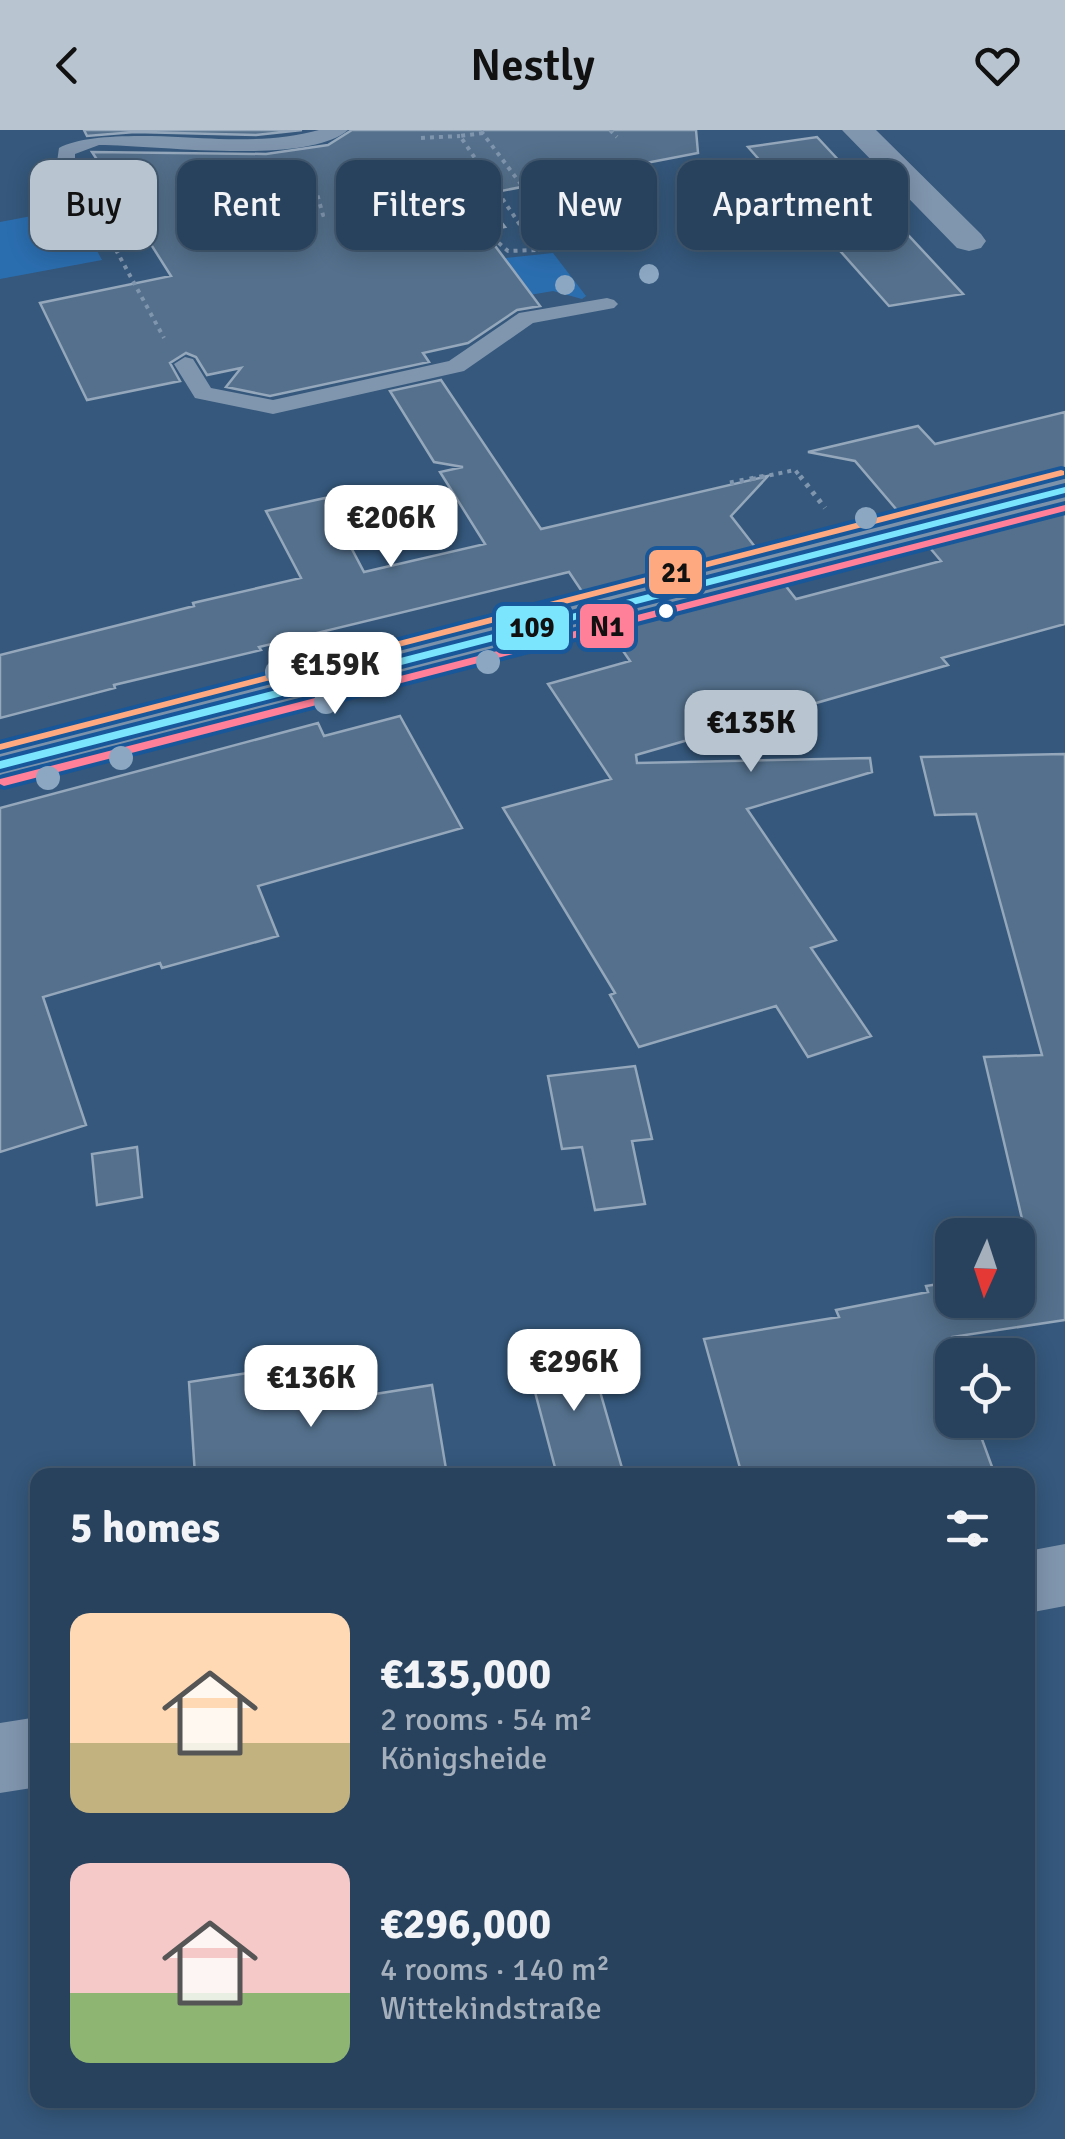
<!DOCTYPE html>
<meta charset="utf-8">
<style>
body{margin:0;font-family:Signika,sans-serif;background:#344d66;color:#f1f3f6;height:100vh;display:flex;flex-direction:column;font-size:38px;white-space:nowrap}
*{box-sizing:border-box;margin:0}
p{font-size:32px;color:#a5b0bc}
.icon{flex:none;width:55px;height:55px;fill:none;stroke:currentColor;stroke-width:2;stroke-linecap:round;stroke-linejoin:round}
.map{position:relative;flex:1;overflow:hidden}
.side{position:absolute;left:30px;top:1338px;width:1005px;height:640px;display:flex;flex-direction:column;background:#28425d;border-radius:20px;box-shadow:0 5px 25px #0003,0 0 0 2px #445b72}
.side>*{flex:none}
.top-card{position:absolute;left:30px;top:30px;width:1005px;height:90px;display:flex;gap:20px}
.needle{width:65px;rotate:183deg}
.fabs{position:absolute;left:935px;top:1088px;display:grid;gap:20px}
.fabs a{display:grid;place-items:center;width:100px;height:100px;border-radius:20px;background:#28425d;box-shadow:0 5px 25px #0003,0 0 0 2px #445b72;font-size:50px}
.price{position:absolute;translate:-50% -85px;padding:0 22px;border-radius:20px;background:#fff;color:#222;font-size:32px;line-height:65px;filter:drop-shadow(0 2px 5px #0008)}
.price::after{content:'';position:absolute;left:50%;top:60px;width:30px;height:22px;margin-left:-15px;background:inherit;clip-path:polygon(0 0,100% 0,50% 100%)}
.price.active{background:#b8c5d1;color:#111}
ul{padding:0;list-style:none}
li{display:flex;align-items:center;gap:30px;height:250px;padding:0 40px}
li span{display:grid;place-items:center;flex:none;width:280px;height:200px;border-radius:20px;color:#555}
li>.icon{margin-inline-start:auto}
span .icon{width:120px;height:120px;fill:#fffc;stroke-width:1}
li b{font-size:42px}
h2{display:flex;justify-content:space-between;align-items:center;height:120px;padding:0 40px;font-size:42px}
.tag{padding:0 35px;border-radius:20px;background:#28425d;box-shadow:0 5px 25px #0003,0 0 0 2px #445b72;font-size:35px;line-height:90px}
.tag.active{background:#b8c5d1;color:#111}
header{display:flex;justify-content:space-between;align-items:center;height:130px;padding:0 40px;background:#b8c5d1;color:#111;font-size:45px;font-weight:600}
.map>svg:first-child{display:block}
</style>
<header><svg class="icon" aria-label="back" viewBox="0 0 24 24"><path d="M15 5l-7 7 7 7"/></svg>Nestly<svg class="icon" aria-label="heart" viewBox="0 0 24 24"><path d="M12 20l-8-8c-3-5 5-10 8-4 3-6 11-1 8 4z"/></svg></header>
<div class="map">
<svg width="1065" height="2009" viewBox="0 0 1065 2009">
<rect width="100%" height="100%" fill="#35587c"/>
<!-- green -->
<path fill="#2b6eb0" d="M 74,78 L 102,130 L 0,149 L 0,92 Z
M 553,123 L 586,166 L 582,169 L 553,161 L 507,169 L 526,156 L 511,137 L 486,142 L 478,131 Z"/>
<!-- building -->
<path fill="#54708c" stroke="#94a7bb" stroke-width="2.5" d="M 84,0 L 302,0 L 256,5 L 135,2 L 87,6 Z
M 352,0 L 696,0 L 698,23 L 480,65 L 505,97 L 484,101 L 540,176 L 517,180 L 468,213 L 423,223 L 429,232 L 270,266 L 226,257 L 241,238 L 207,245 L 196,227 L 186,223 L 170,233 L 180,251 L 87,270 L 40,173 L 171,146 L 121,67 L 124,61 L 113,54 L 92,22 L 266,24 L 328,15 Z
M 817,7 L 963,164 L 889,176 L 748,17 Z
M 441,250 L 541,399 L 768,346 L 731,386 L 759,422 L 585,466 L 569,442 L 259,517 L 261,520 L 114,555 L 115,558 L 0,588 L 0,525 L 194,476 L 193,473 L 301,448 L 266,381 L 325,368 L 364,442 L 485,414 L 440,342 L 463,337 L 434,332 L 390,261 Z
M 1065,282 L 1065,345 L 902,386 L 855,331 L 808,322 L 918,296 L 935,314 Z
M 1065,376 L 1065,494 L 942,528 L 948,535 L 636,625 L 637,633 L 870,628 L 872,642 L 747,679 L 836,810 L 811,818 L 871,906 L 808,927 L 776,876 L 639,917 L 610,865 L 615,863 L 503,678 L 611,649 L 548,554 L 630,531 L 606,496 L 781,450 L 796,469 L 941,431 L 925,412 Z
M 400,586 L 462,698 L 258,756 L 278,806 L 162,838 L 160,833 L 43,867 L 86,995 L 0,1022 L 0,678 L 318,593 L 324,606 Z
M 1065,624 L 1065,1190 L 952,1207 L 952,1290 L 975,1290 L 995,1345 L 742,1345 L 704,1209 L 839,1187 L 836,1180 L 928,1162 L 926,1156 L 952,1152 L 952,1170 L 1018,1170 L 1018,1142 L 1034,1140 L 984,927 L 1042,925 L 976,684 L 935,685 L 921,627 Z
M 635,936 L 652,1009 L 632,1011 L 645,1074 L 595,1080 L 582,1017 L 562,1019 L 548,946 Z
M 137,1017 L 142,1067 L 97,1075 L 92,1024 Z
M 587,1216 L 624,1345 L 557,1345 L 526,1228 Z
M 309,1242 L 312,1274 L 432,1255 L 447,1345 L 195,1345 L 189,1252 L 248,1243 L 249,1250 Z"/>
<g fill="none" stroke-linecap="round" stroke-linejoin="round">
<!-- path-far1 -->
<path stroke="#8096ae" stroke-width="4" stroke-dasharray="4 5" stroke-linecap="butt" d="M 610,0 L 617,7
M 481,1 L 568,117
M 483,3 L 460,6 L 537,120 L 568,117
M 421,8 L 460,6
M 286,92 L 323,85 L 312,46
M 103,96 L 164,208
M 485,101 L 508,121 L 536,120
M 752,349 L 795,340 L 802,349"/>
<!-- path -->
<path stroke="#8096ae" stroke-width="5" stroke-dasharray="4 6" stroke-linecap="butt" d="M 800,346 L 825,378
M 730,353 L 765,346"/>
<!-- lane -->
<path fill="#8096ae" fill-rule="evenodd" d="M 319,0 L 348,0 C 306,36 156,15 99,15 L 75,24 L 75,45 L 83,53 L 118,59 L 121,63 L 111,69 L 70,62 L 55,46 L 59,18 C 91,0 177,7 219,9 C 252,10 286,9 319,0 Z
M 607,168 L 614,170 L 618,174 L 614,178 L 533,193 L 464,241 L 273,284 L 195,268 L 174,234 L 185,227 L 193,229 L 211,258 L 273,270 L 449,231 L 519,183 Z"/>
<!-- street -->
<path fill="#8096ae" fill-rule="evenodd" d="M 842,0 L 876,0 L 981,104 L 986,111 L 981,118 L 969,121 L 957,118 Z
M 1065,1414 L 1065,1476 L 1028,1483 L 1028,1421 Z
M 38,1587 L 38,1657 L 0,1663 L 0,1593 Z"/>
<!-- secondary -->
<path fill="#7b92aa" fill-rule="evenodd" d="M 1065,348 L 1065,372 L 0,651 L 0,619 Z"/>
<defs>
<path id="bus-1" d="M 1065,357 L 1065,363 L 0,639 L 0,631 Z"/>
<path id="bus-2" d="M 1065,375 L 1065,381 L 4,656 L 0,654 L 0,649 L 4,648 Z"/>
<path id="bus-3" d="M 1061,340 L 1064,341 L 1064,345 L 0,620 L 0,614 Z"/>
</defs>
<!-- bus-1 casing -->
<use href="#bus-1" stroke="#17579a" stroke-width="8"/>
<!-- bus-2 casing -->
<use href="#bus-2" stroke="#17579a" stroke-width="8"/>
<!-- bus-3 casing -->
<use href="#bus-3" stroke="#17579a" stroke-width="8"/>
<!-- bus-1 -->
<use href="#bus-1" fill="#7ae5fd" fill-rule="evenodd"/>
<!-- bus-2 -->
<use href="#bus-2" fill="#ff8098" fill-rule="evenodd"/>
<!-- bus-3 -->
<use href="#bus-3" fill="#ffa980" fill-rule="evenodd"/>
</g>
<!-- trees -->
<g fill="#8ca7c2">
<circle cx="649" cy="144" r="10"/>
<circle cx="565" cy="155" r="10"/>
<circle cx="866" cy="388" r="11"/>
<circle cx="344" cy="523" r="12"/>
<circle cx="488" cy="532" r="12"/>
<circle cx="277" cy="542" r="12"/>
<circle cx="326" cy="572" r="12"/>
<circle cx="121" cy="628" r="12"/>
<circle cx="48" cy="648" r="12"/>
</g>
<!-- markers -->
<circle fill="#fff" stroke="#17579a" stroke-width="4" cx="666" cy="481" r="9"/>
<g stroke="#17579a" stroke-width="4">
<rect x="647" y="418" width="57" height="48" rx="10" fill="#ffa980"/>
<rect x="578" y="472" width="58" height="48" rx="10" fill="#ff8098"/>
<rect x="494" y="474" width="77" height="48" rx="10" fill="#7ae5fd"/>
</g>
<g font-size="28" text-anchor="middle" font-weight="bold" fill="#111">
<text x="676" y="452">21</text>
<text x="607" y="506">N1</text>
<text x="532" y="507">109</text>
</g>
</svg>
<div class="fabs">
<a><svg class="needle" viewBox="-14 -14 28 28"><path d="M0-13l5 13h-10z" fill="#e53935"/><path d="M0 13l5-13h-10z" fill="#a5b0bc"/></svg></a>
<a><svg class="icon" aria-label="locate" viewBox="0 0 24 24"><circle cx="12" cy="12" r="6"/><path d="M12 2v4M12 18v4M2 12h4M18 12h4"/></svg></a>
</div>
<b class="price" style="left:391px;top:440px">€206K</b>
<b class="price" style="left:335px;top:587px">€159K</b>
<b class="price active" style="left:751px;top:645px">€135K</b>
<b class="price" style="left:574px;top:1284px">€296K</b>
<b class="price" style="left:311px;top:1300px">€136K</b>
<div class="top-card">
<a class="tag active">Buy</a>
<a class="tag">Rent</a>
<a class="tag">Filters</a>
<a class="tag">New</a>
<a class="tag">Apartment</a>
</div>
<section class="side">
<h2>5 homes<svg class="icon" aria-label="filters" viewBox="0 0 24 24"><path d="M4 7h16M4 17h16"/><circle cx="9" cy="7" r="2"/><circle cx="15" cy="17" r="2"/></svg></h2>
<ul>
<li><span style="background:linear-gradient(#ffd9b3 65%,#c2b280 0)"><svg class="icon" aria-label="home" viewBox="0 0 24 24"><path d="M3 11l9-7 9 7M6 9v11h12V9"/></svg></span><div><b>€135,000</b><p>2 rooms · 54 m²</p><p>Königsheide</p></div></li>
<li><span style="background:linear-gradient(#f6c9c9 65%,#8fb573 0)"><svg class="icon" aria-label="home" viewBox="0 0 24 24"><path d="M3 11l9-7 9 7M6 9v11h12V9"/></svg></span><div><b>€296,000</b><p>4 rooms · 140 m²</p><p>Wittekindstraße</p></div></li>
</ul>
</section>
</div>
